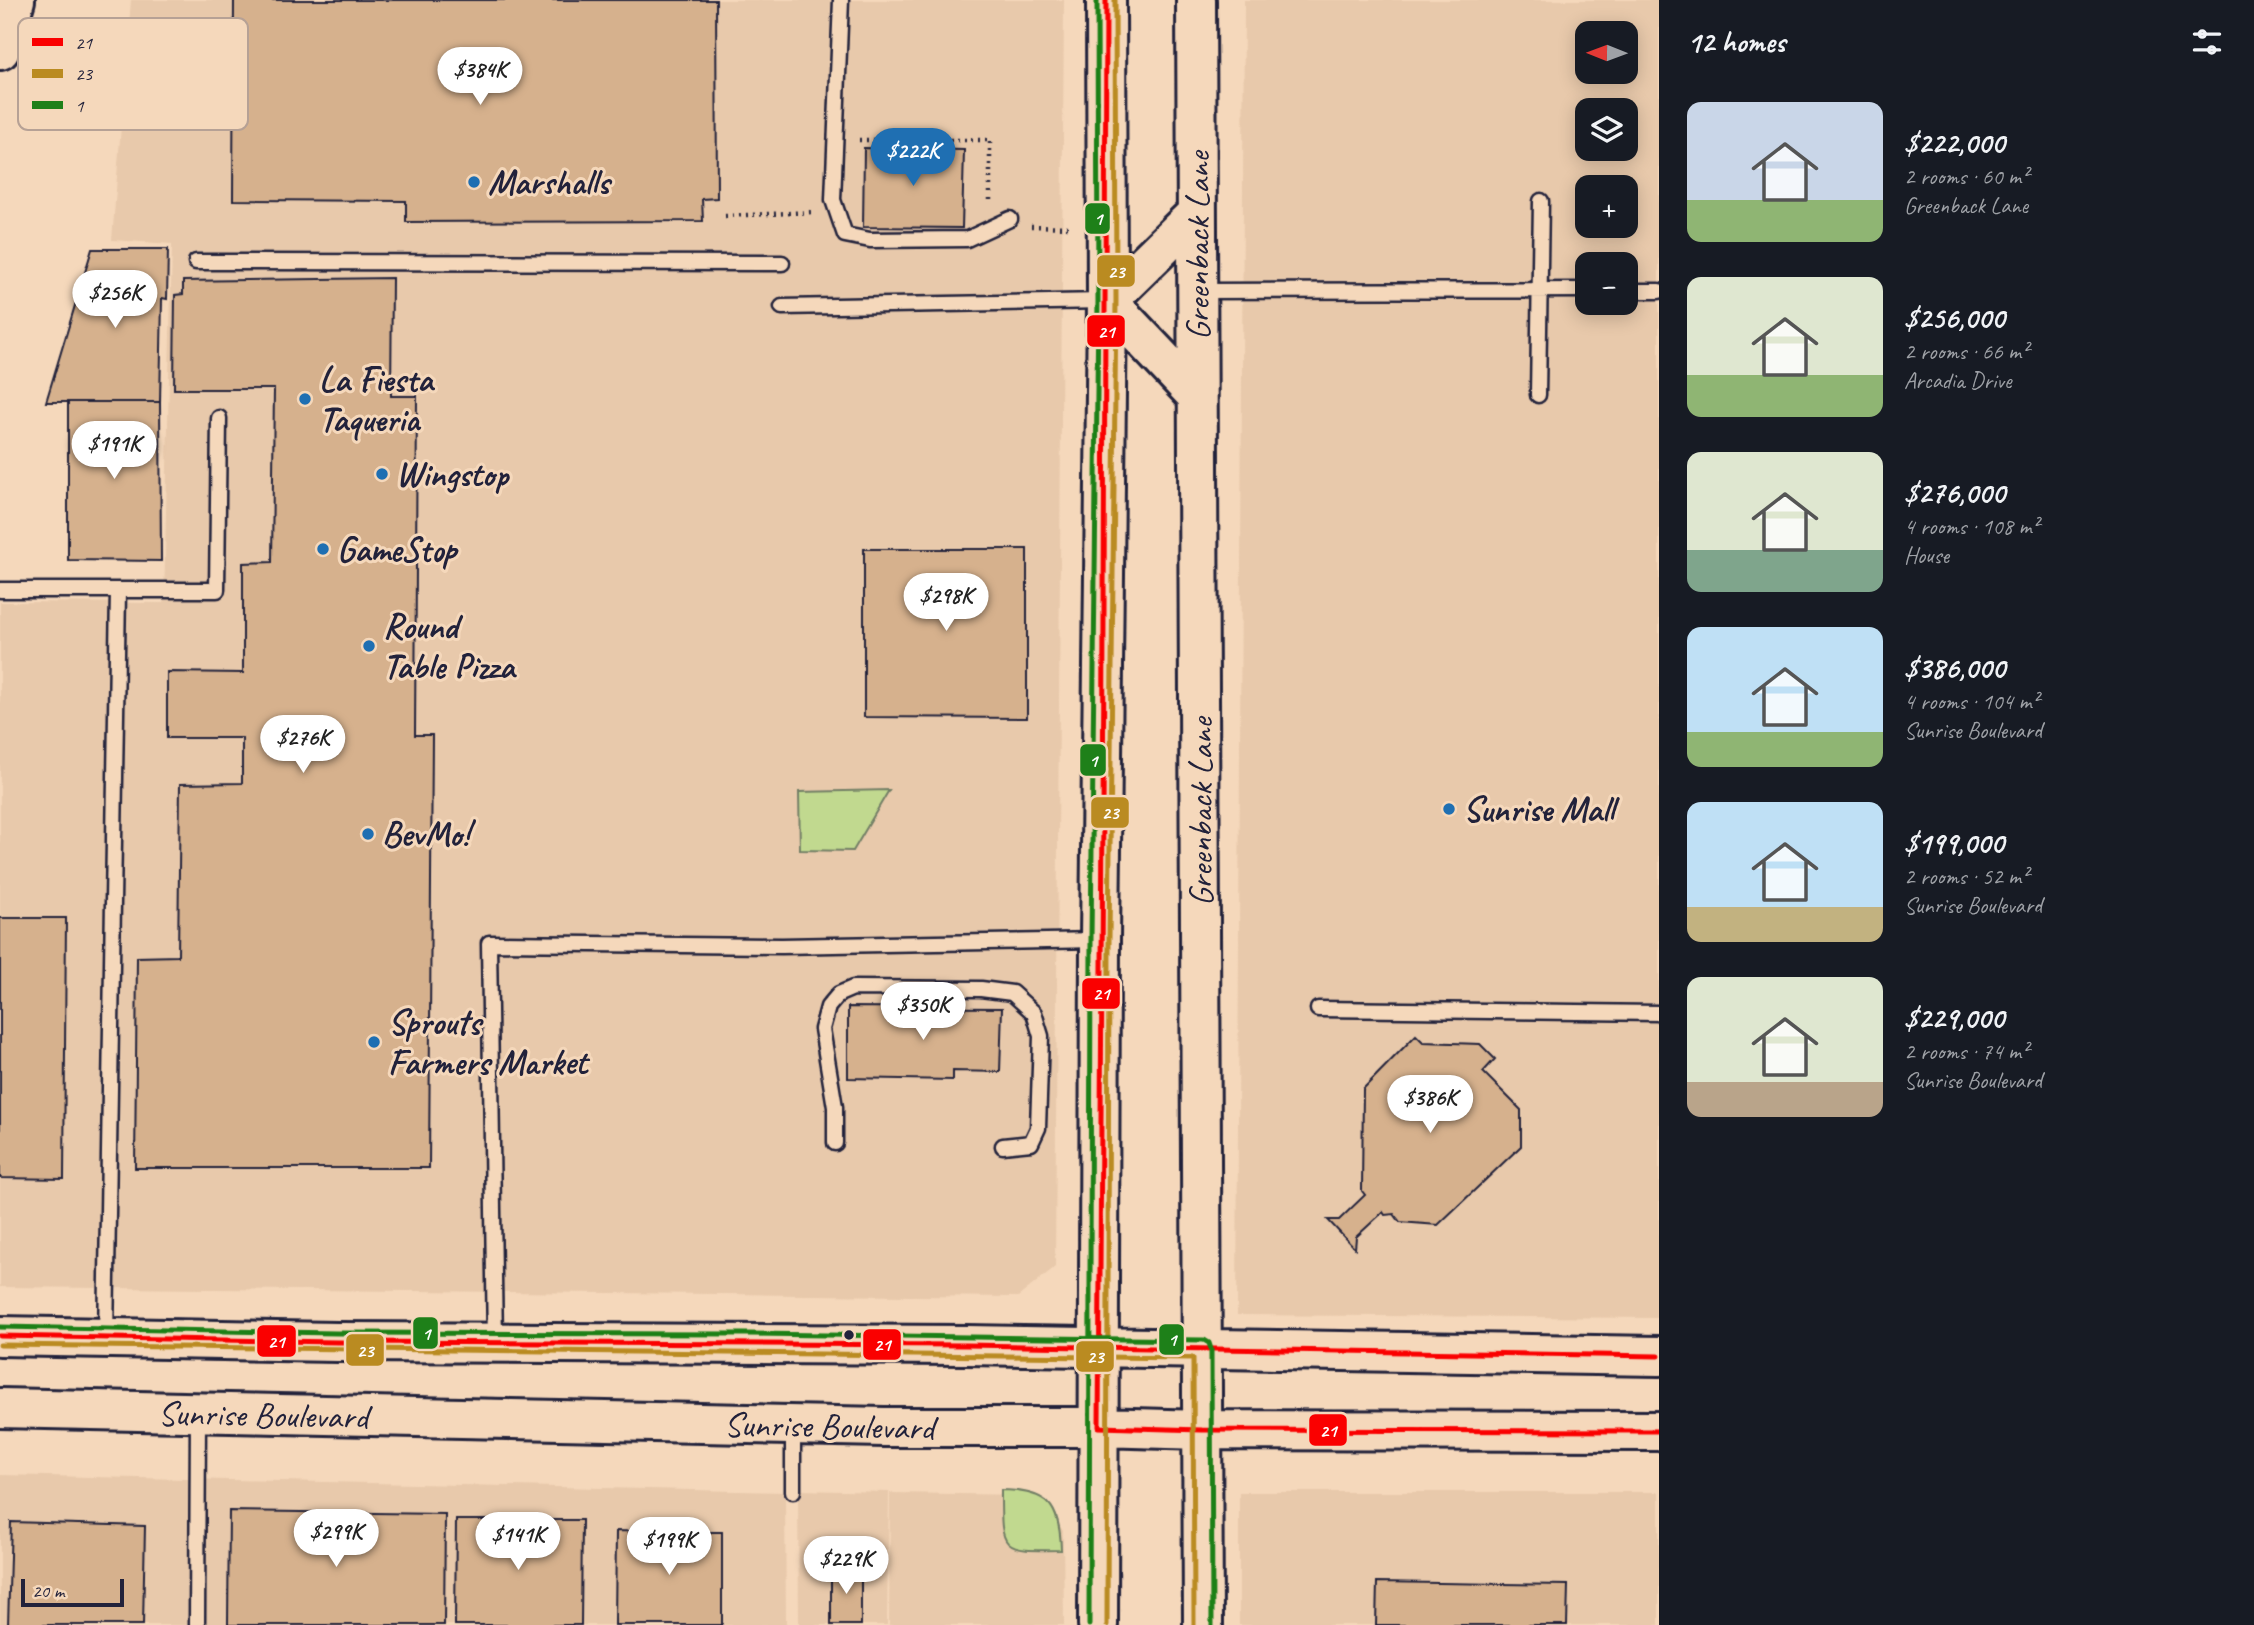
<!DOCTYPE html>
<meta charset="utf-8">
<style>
body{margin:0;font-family:Caveat,sans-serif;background:#20242c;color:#f1f3f6;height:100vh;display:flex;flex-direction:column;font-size:26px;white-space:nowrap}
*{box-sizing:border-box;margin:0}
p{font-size:23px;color:#9ea1a6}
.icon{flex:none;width:38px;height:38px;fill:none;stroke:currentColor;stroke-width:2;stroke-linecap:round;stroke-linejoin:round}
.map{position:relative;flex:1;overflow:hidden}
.side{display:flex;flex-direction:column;background:#171b24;width:595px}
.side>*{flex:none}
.needle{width:46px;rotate:271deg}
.buttons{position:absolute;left:1575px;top:21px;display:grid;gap:14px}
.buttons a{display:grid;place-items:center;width:63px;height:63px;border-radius:14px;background:#171b24;box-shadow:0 4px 18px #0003;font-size:35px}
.scale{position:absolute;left:21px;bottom:18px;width:103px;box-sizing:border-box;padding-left:7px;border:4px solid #22223b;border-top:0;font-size:19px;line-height:24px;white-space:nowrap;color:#22223b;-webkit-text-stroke:5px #f5d8bb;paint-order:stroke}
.price{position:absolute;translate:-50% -60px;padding:0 16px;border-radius:24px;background:#fff;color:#222;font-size:23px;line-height:46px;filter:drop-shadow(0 2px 4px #0008)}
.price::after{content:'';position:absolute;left:50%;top:42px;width:21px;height:16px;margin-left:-10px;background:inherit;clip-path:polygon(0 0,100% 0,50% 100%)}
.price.on{background:#1f6fb2;color:#fff}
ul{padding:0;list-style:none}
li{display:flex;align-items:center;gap:21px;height:175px;padding:0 28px}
li span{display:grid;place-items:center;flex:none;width:196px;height:140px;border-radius:14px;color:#555}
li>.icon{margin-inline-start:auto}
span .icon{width:84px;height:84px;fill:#fffc;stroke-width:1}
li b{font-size:30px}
h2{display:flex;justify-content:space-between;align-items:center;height:84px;padding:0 28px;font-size:30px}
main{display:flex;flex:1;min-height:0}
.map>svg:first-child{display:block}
</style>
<main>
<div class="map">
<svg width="1659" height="1625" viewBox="0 0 1659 1625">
<rect width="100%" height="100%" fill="#f5d8bb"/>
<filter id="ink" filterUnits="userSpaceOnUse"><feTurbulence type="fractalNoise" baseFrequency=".0143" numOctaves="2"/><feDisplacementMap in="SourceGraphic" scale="14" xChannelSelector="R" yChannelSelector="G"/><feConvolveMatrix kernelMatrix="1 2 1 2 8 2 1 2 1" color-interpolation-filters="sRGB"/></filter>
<g filter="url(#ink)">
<!-- built -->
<path fill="#e8c9ab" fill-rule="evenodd" d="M 131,0 L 1064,0 L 1055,1267 L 1018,1297 L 0,1287 L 0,602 L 164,603 L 172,244 L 112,240 Z
M 1244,0 L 1659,0 L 1659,1318 L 1237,1315 ZM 1587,33 L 1626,33 L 1626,72 L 1587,72 ZM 1587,110 L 1626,110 L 1626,149 L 1587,149 ZM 1587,187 L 1626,187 L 1626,226 L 1587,226 ZM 1587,264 L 1626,264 L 1626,303 L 1587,303 Z
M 0,1475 L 785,1492 L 786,1625 L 0,1625 Z
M 798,1490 L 889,1492 L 887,1625 L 799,1625 Z
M 1239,1492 L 1659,1492 L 1659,1625 L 1239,1625 Z
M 890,1493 L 1033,1495 L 1051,1511 L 1063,1531 L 1064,1625 L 889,1625 Z"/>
<!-- green -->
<path fill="#c1d98f" stroke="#727e65" stroke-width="2" d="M 889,790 L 853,851 L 800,850 L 799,792 Z
M 1001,1490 C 1047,1491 1060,1503 1061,1550 C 1000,1551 1001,1551 1001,1490 Z"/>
<!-- building -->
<path fill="#d6b18d" stroke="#22223b" stroke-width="2" d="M 234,0 L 716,0 L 717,198 L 702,199 L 703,221 L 406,222 L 406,201 L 233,200 Z
M 864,148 L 964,150 L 962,228 L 863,227 Z
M 92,249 L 168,249 L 167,299 L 162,298 L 160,402 L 46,402 Z
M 392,278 L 391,396 L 417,396 L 415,735 L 432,735 L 429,1168 L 135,1168 L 137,957 L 178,956 L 180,784 L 242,783 L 242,738 L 167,738 L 167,672 L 243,673 L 243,563 L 272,562 L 274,389 L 174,389 L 175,295 L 183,294 L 183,281 Z
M 68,402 L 160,402 L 161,561 L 68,560 Z
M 864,549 L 1027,549 L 1027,718 L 864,717 Z
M 0,918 L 66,918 L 64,1179 L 0,1178 Z
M 848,1007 L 1002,1008 L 1000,1072 L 953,1071 L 953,1080 L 848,1078 Z
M 1416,1035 L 1423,1042 L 1480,1044 L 1495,1059 L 1483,1072 L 1521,1110 L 1521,1146 L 1438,1225 L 1400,1222 L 1394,1214 L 1385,1215 L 1383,1212 L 1356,1237 L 1355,1249 L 1328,1220 L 1339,1220 L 1365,1195 L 1362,1191 L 1363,1089 Z
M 229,1511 L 445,1514 L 444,1625 L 228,1625 Z
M 456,1520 L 582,1520 L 581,1625 L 455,1625 Z
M 11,1522 L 145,1526 L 143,1625 L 8,1625 Z
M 653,1524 L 684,1524 L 684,1532 L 722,1532 L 722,1625 L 615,1625 L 616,1531 L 653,1532 Z
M 831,1568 L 861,1568 L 861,1625 L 831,1625 Z
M 1377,1582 L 1568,1585 L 1567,1625 L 1376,1625 Z"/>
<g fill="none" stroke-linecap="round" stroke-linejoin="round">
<defs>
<path id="lane" d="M 841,0 L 833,200 L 845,235 L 870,240 L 967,239 L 1010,219
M 8,27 L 116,51 L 196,48
M 196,262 L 782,263
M 1200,291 L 1587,290
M 1626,291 L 1659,291
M 782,307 L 1106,301
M 1538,395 L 1541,201
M 0,590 L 217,590 L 219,418
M 1318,1009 L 1659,1013
M 835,1143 L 835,1107 L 822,1029 L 828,1007 L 839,994 L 853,988 L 981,989 L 1012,993 L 1034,1013 L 1041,1036 L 1038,1128 L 1031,1143 L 1003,1146
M 106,1338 L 118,591
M 495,1343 L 489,943 L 782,946 L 1098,940
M 793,1427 L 793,1491
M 197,1625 L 198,1415"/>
<path id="secondary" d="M 0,50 L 15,0"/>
<path id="primary" d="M 1196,0 L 1203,1625
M 1107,301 L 1197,396
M 1107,301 L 1196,214
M 0,1336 L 337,1342 L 967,1345 L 1659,1356
M 0,1408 L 884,1427 L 1099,1427 L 1202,1430 L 1659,1431
M 1098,1625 L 1100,940 L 1107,301 L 1106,0"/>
</defs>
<!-- lane casing -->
<use href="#lane" stroke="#22223b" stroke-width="19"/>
<!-- secondary casing -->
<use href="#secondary" stroke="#22223b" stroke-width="44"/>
<!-- primary casing -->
<use href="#primary" stroke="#22223b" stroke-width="44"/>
<!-- path -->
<path stroke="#22223b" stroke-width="4.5" stroke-dasharray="2 5" stroke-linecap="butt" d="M 859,140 L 990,140 L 990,202
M 725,216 L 813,212
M 1031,226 L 1071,227"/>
<!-- lane -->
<use href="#lane" stroke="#f5d8bb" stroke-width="14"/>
<!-- secondary -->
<use href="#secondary" stroke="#f5d8bb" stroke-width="38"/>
<!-- primary -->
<use href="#primary" stroke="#f5d8bb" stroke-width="38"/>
<defs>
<path id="bus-1" d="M 1106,0 C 1108,476 1100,951 1099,1427 L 1202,1430 L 1659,1431
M 0,1336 L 337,1342 L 967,1345 L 1659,1356"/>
<path id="bus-2" d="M 0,1345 C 398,1352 796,1352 1193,1358 L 1194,1625
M 1107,1625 L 1109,940 L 1116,301 L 1115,0"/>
<path id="bus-3" d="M 0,1327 L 337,1333 L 746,1334 L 1204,1340 L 1209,1343 L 1211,1349 L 1212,1625
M 1089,1625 L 1091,940 L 1098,301 L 1097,0"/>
</defs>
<!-- bus-1 casing -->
<use href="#bus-1" stroke="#f5d8bb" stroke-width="10"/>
<!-- bus-2 casing -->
<use href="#bus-2" stroke="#f5d8bb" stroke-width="10"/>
<!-- bus-3 casing -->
<use href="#bus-3" stroke="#f5d8bb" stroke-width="10"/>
<!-- bus-1 -->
<use href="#bus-1" stroke="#fa0000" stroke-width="5"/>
<!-- bus-2 -->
<use href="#bus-2" stroke="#ba8b21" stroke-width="5"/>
<!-- bus-3 -->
<use href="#bus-3" stroke="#1e8019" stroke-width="5"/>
</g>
</g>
<!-- markers -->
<g fill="#1f6fb2" stroke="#f5d8bb" stroke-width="2.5">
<circle cx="474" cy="182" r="7"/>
<circle cx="305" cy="399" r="7"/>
<circle cx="382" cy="474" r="7"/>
<circle cx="323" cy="549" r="7"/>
<circle cx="369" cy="646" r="7"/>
<circle cx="1449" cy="809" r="7"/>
<circle cx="368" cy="834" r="7"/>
<circle cx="374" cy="1042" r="7"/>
</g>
<circle fill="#22223b" stroke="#f5d8bb" stroke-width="2.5" cx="849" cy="1335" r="6"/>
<g text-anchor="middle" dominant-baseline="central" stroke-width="6" stroke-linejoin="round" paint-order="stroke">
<!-- poi labels -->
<g font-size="35" font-weight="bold" fill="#22223b" stroke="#f5d8bb" text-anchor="start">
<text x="488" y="182">Marshalls</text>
<text x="319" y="379">La Fiesta<tspan x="319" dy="40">Taqueria</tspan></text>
<text x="396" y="474">Wingstop</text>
<text x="337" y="549">GameStop</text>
<text x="383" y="626">Round<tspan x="383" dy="40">Table Pizza</tspan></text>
<text x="1463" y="809">Sunrise Mall</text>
<text x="382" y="834">BevMo!</text>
<text x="388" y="1022">Sprouts<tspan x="388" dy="40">Farmers Market</tspan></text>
</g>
<!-- street labels -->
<g font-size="35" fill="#22223b" stroke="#f5d8bb">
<text transform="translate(1197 246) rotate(-90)">Greenback Lane</text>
<text transform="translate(1200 812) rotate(-90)">Greenback Lane</text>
<text transform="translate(263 1415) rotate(1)">Sunrise Boulevard</text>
<text transform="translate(829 1426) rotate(1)">Sunrise Boulevard</text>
</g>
</g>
<!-- legend -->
<rect x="18" y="18" width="230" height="112" rx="10" fill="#f5d8bb" stroke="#b6a195" stroke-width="2"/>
<rect x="32" y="38" width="31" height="8" fill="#fa0000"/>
<rect x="32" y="69" width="31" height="9" fill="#ba8b21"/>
<rect x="32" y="101" width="31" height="8" fill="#1e8019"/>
<g font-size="19" fill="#22223b">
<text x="75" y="49">21</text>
<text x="75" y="80">23</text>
<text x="75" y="112">1</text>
</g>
<g stroke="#f5d8bb" stroke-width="2.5">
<rect x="1084" y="202" width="27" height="33" rx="7" fill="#1e8019"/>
<rect x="1096" y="254" width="40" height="34" rx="7" fill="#ba8b21"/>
<rect x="1086" y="314" width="40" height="34" rx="7" fill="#fa0000"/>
<rect x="1079" y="743" width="28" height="34" rx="7" fill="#1e8019"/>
<rect x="1090" y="796" width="40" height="33" rx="7" fill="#ba8b21"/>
<rect x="1081" y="977" width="40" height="33" rx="7" fill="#fa0000"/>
<rect x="412" y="1316" width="27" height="34" rx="7" fill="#1e8019"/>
<rect x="1158" y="1323" width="27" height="33" rx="7" fill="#1e8019"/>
<rect x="256" y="1324" width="41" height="34" rx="7" fill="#fa0000"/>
<rect x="862" y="1328" width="40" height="33" rx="7" fill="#fa0000"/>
<rect x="345" y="1333" width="40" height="34" rx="7" fill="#ba8b21"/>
<rect x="1075" y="1340" width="40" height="33" rx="7" fill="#ba8b21"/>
<rect x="1308" y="1413" width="40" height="34" rx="7" fill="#fa0000"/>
</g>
<g font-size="19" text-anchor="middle" font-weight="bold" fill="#fff">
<text x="1098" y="225">1</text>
<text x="1116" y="278">23</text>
<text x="1106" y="338">21</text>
<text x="1093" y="767">1</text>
<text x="1110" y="819">23</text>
<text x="1101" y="1000">21</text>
<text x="426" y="1340">1</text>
<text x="1172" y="1346">1</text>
<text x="276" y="1348">21</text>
<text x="882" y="1351">21</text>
<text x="365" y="1357">23</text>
<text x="1095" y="1363">23</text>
<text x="1328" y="1437">21</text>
</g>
</svg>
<div class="buttons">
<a><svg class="needle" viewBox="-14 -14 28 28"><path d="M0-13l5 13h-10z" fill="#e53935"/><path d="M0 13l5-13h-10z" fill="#9ea1a6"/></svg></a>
<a><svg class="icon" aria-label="layers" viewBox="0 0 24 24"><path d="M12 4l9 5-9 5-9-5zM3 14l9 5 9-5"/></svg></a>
<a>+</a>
<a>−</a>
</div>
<div class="scale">20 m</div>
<b class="price" style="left:480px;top:107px">$384K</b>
<b class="price on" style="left:913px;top:188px">$222K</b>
<b class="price" style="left:115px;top:330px">$256K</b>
<b class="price" style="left:114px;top:481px">$191K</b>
<b class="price" style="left:946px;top:633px">$298K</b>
<b class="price" style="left:303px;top:775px">$276K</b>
<b class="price" style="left:923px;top:1042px">$350K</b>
<b class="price" style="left:1430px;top:1135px">$386K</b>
<b class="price" style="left:336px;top:1569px">$299K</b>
<b class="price" style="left:518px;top:1572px">$141K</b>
<b class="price" style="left:669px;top:1577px">$199K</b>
<b class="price" style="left:846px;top:1596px">$229K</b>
</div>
<section class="side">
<h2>12 homes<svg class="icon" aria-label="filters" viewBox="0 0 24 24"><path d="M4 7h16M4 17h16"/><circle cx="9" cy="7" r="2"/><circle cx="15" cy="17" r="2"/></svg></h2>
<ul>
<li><span style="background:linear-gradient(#c9d6e8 70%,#8fb573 0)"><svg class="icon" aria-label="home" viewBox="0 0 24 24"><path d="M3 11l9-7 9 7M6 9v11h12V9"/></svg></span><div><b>$222,000</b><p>2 rooms · 60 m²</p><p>Greenback Lane</p></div></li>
<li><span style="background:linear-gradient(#dfe7d0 70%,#8fb573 0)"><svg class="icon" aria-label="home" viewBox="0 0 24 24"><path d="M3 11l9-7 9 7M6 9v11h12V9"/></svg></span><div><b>$256,000</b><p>2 rooms · 66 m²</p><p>Arcadia Drive</p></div></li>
<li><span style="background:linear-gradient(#dfe7d0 70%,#7fa58c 0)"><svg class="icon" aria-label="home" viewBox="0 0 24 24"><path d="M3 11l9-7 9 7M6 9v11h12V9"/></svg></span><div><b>$276,000</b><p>4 rooms · 108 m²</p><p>House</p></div></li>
<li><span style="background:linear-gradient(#bfe0f5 75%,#8fb573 0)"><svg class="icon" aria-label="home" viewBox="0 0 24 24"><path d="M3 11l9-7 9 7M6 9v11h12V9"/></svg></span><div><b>$386,000</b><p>4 rooms · 104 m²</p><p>Sunrise Boulevard</p></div></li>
<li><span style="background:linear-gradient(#bfe0f5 75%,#c2b280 0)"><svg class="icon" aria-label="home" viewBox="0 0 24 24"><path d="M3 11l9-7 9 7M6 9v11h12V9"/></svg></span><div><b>$199,000</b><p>2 rooms · 52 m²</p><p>Sunrise Boulevard</p></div></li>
<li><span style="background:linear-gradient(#dfe7d0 75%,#b9a48a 0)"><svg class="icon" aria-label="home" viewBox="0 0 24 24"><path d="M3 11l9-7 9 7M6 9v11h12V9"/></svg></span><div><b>$229,000</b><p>2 rooms · 74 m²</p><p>Sunrise Boulevard</p></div></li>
</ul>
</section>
</main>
